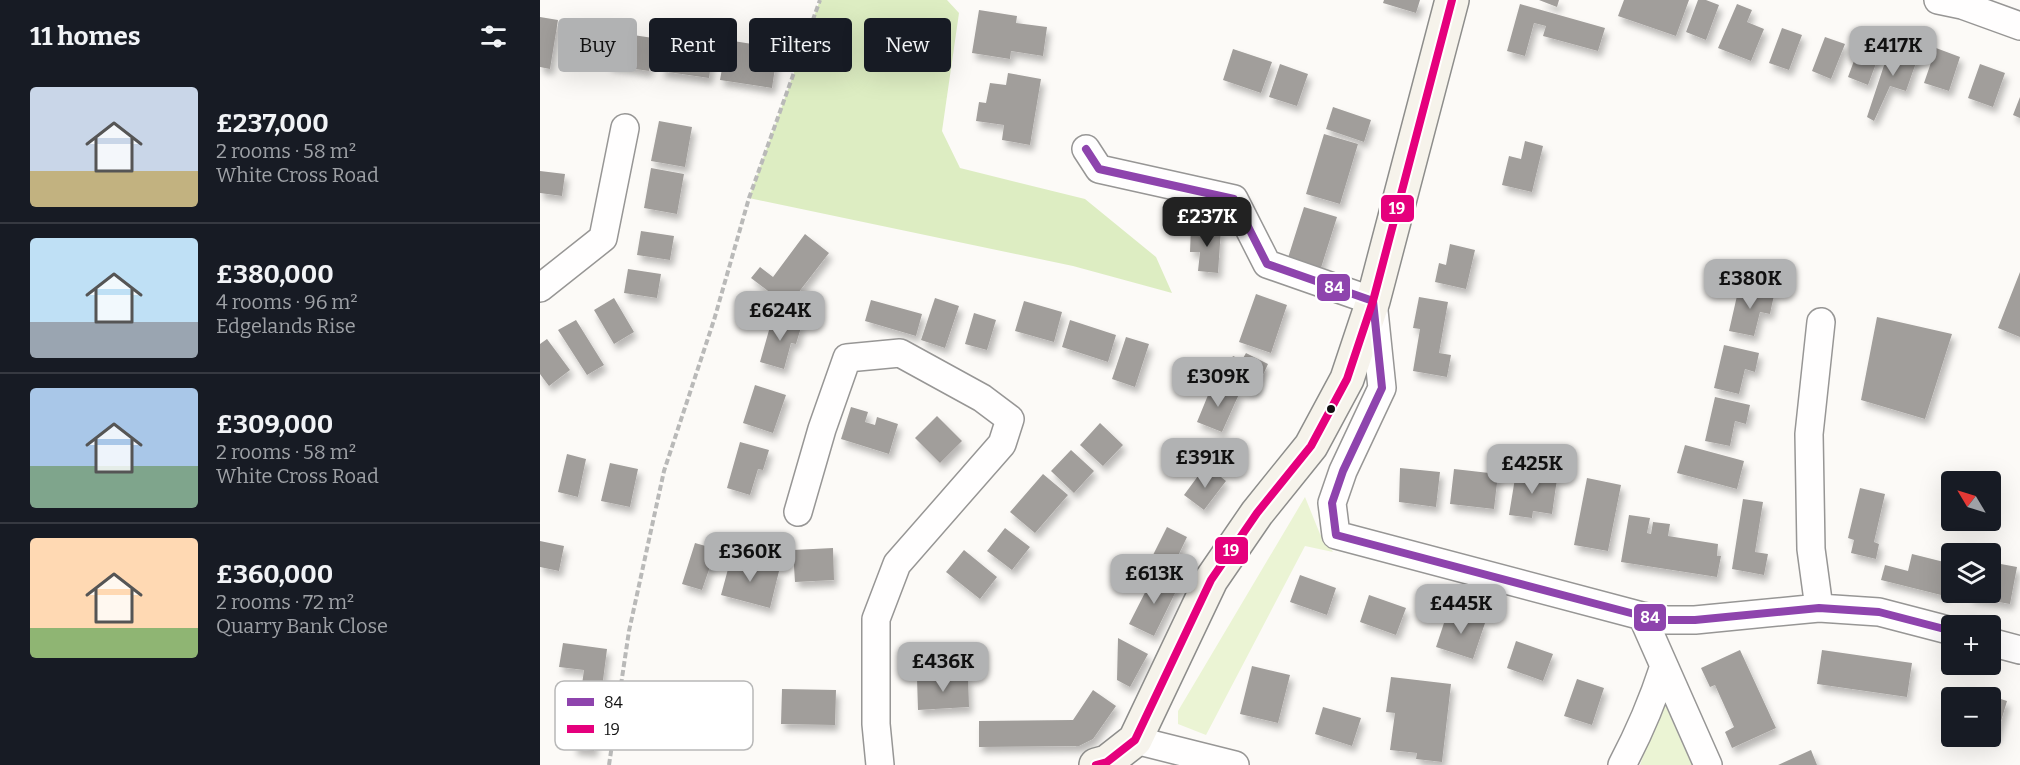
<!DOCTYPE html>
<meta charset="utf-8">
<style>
body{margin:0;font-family:Bitter,serif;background:#20242c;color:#f1f3f6;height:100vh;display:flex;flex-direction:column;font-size:22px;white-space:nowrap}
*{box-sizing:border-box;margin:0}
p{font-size:20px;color:#9ea1a6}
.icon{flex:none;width:33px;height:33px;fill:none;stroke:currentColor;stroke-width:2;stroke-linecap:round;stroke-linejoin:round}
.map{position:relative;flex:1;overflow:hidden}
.sheet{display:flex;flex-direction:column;background:#171b24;width:540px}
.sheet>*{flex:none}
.guide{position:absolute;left:18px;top:18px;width:570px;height:54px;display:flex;gap:12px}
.needle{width:39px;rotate:308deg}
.controls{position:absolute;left:1401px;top:471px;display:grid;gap:12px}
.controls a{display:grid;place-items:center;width:60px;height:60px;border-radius:6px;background:#171b24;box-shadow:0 6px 24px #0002;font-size:30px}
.price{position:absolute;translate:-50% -51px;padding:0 14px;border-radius:12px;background:#b1b2b3;color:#111;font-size:20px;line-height:39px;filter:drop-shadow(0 2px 3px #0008)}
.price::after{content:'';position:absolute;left:50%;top:36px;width:18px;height:14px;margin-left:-9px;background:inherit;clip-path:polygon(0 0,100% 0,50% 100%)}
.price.current{background:#222;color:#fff}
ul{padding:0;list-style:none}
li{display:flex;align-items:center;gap:18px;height:150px;padding:0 30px}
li+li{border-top:2px solid #363941}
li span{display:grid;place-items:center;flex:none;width:168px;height:120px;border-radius:6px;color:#555}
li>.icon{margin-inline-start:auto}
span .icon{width:72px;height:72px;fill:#fffc;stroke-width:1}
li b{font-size:26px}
h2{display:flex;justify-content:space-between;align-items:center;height:72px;padding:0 30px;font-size:26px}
.pill{padding:0 21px;border-radius:6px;background:#171b24;box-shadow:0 6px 24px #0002;font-size:21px;line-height:54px}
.pill.current{background:#b1b2b3;color:#111}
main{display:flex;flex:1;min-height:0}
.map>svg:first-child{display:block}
</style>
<main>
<section class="sheet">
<h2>11 homes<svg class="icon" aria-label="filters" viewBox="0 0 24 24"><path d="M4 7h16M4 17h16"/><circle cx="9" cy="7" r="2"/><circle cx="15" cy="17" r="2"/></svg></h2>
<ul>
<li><span style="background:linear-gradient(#c9d6e8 70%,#c2b280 0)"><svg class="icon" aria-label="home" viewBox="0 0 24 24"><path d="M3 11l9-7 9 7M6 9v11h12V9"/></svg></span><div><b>£237,000</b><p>2 rooms · 58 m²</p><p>White Cross Road</p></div></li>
<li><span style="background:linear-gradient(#bfe0f5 70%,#9aa5b1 0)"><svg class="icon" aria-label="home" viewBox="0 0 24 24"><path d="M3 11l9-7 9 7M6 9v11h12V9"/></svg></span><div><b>£380,000</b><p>4 rooms · 96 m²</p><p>Edgelands Rise</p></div></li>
<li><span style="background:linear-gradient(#a9c7e8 65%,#7fa58c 0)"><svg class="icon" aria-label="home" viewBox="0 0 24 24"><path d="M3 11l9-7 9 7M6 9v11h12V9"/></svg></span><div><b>£309,000</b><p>2 rooms · 58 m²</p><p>White Cross Road</p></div></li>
<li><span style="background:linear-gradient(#ffd9b3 75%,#8fb573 0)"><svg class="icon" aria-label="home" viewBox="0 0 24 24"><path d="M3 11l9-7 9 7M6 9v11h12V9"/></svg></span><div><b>£360,000</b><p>2 rooms · 72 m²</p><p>Quarry Bank Close</p></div></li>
</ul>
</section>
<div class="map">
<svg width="1480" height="765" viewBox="0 0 1480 765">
<defs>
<filter id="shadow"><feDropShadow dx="3.5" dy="6" stdDeviation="3" flood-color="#0004"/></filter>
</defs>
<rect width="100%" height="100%" fill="#fcfaf7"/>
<!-- green -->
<path fill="#ebf4d4" d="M 765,497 L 780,534 L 793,552 L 765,546 L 666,735 L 638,724 L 638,711 Z
M 1123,700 L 1152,765 L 1100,765 Z"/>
<!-- forest -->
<path fill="#ddedc2" d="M 280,0 L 407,0 L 419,13 L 402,131 L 420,168 L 545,199 L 616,257 L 632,293 L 533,266 L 209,198 Z"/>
<!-- building -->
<path fill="#a19e9b" filter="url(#shadow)" d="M 844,0 L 880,0 L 876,13 L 843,3 Z
M 999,0 L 1019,0 L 1017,7 Z
M 1084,0 L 1149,0 L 1136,36 L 1078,16 Z
M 1158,0 L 1166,0 L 1179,5 L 1166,40 L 1146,32 Z
M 980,4 L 1065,28 L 1058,51 L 1003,36 L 1006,26 L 994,23 L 985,56 L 967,51 Z
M 1197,4 L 1212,10 L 1207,22 L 1224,29 L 1211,61 L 1178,48 Z
M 439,10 L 477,16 L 476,23 L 507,27 L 503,56 L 471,51 L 470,59 L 432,53 Z
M 0,17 L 18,20 L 10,69 L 0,67 Z
M 1242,28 L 1262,35 L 1249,70 L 1229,63 Z
M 73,32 L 113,38 L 109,71 L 68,65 Z
M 1285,37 L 1305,44 L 1291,79 L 1272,71 Z
M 127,38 L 174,45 L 169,78 L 121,71 Z
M 187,40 L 238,48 L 232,88 L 180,80 Z
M 1321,42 L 1341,50 L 1328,85 L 1308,77 Z
M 1350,47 L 1378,57 L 1366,91 L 1350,86 L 1334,121 L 1327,117 Z
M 1396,48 L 1420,57 L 1409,91 L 1384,83 Z
M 693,49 L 732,62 L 721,93 L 683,80 Z
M 740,64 L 768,74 L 757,106 L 729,97 Z
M 1440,64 L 1465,73 L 1453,107 L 1428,98 Z
M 468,73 L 501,79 L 490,145 L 462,140 L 464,125 L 436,121 L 439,102 L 446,103 L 450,83 L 466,85 Z
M 1480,97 L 1480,118 L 1473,115 Z
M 793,107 L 831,120 L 824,142 L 786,129 Z
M 119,121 L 152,127 L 145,167 L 111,161 Z
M 784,134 L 818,144 L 800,204 L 766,194 Z
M 985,141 L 1003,146 L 992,192 L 962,185 L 969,156 L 981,159 Z
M 111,168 L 144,174 L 137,214 L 104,208 Z
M 0,171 L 25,174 L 22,196 L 0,193 Z
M 764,207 L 797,217 L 780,271 L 747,261 Z
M 651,227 L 681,229 L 678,273 L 658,271 L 660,252 L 650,252 Z
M 101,231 L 134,236 L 130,260 L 97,255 Z
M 265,234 L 289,253 L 248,306 L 211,278 L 220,267 L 233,277 Z
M 910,244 L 935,250 L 926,289 L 895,282 L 899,263 L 906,265 Z
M 88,269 L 121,274 L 117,298 L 84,293 Z
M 1480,272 L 1480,337 L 1458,328 Z
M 1199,287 L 1234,295 L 1230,314 L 1220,312 L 1214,336 L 1189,331 Z
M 716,294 L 747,305 L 731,353 L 699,342 Z
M 879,297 L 908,302 L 899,353 L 911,355 L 907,377 L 873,371 L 880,329 L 873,328 Z
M 74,298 L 94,332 L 74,344 L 54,310 Z
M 395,298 L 419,306 L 405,348 L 381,340 Z
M 331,300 L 382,314 L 376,336 L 325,321 Z
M 484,301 L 522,312 L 514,342 L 475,331 Z
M 434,313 L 456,320 L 447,350 L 425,344 Z
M 233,316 L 262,324 L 256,344 L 251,343 L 244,369 L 220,362 Z
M 1337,317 L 1412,334 L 1385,419 L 1321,400 Z
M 36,320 L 64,365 L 47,375 L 18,330 Z
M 530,320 L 576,335 L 568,362 L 522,347 Z
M 586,337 L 609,344 L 595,387 L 572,379 Z
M 7,339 L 30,370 L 9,386 L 0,374 L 0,344 Z
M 1184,345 L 1219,353 L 1215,372 L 1205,369 L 1199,394 L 1174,388 Z
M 706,353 L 728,364 L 715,392 L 683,376 L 693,356 L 702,360 Z
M 673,383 L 699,394 L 682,432 L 657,422 Z
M 215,385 L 246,395 L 233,433 L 203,423 Z
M 1175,397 L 1210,405 L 1206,424 L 1195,421 L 1190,446 L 1165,441 Z
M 311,407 L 328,412 L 325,422 L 335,425 L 337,417 L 358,424 L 349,454 L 301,439 Z
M 397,416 L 422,441 L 400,463 L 375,438 Z
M 560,423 L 583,445 L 563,466 L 540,445 Z
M 200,442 L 229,450 L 223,470 L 218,469 L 210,495 L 187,488 Z
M 1145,445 L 1204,461 L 1197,489 L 1137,473 Z
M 531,450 L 554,471 L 534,493 L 511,471 Z
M 27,454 L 46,459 L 38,497 L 18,492 Z
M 70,463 L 98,469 L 90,507 L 61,501 Z
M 860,468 L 900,472 L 896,507 L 859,502 Z
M 671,469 L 686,481 L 664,510 L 644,495 L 658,476 L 663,479 Z
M 914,469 L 958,474 L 954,509 L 910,504 Z
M 976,472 L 1017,479 L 1012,514 L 993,511 L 992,518 L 969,515 Z
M 503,474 L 528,495 L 495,533 L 470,512 Z
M 1047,478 L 1081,485 L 1068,551 L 1034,545 Z
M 1320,488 L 1345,494 L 1334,542 L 1339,544 L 1336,559 L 1311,553 L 1314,540 L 1308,538 Z
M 1203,499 L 1223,502 L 1215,552 L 1228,554 L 1224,575 L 1192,569 Z
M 1089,515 L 1110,518 L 1107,533 L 1111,534 L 1113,522 L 1130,524 L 1128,536 L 1178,544 L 1177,556 L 1181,556 L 1177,577 L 1081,562 Z
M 627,527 L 647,537 L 637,558 L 653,566 L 645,583 L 623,572 L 626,566 L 611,559 Z
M 465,528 L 490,547 L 472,570 L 447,551 Z
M 0,541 L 24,546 L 19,571 L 0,567 Z
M 155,543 L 176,549 L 162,590 L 142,584 Z
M 293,548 L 294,580 L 255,582 L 253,550 Z
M 424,550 L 457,577 L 440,599 L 406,572 Z
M 1372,554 L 1412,564 L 1412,572 L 1405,596 L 1341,580 L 1345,565 L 1368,571 Z
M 191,558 L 239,571 L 230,608 L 181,595 Z
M 1450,562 L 1477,567 L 1470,604 L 1429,597 L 1430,592 L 1450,592 Z
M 615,573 L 639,585 L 614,636 L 589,624 Z
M 760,575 L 796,588 L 787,615 L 750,602 Z
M 829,595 L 866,608 L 856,635 L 820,622 Z
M 908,611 L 945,623 L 933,659 L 896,647 Z
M 578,638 L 608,654 L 590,687 L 577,680 Z
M 976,641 L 1013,654 L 1003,681 L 967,668 Z
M 23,643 L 67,649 L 54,751 L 33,749 L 44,670 L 19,667 Z
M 1200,650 L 1236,728 L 1192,748 L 1185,732 L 1194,727 L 1175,685 L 1170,687 L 1161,668 Z
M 1282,650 L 1372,663 L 1367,697 L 1277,684 Z
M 712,666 L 750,675 L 738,723 L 700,714 Z
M 428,676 L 429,707 L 378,710 L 377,678 Z
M 851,677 L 911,684 L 902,762 L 876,759 L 877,753 L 850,750 L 855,713 L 846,712 Z
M 1037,679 L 1064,688 L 1052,725 L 1024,716 Z
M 242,689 L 296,690 L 295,725 L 241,724 Z
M 553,690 L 576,706 L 553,739 L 539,746 L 439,747 L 439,721 L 533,720 Z
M 1439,692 L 1467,701 L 1456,738 L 1450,737 L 1450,698 L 1437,698 Z
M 783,707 L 821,718 L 812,746 L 775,734 Z
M 1271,750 L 1277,765 L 1238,765 Z"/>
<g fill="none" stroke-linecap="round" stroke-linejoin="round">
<defs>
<path id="street" d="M 1398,0 L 1422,5 L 1480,26
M 546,149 L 559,169 L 694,199 L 727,264 L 833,301 L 842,388 L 803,471 L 792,503 L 796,535 L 1102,616 L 1125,620 L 1155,620 L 1279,608 L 1339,612 L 1412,631
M 0,288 L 63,238 L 85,128
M 258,512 L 282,429 L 307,358 L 360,353 L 442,398 L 470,419 L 462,444 L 357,564 L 336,619 L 336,724 L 340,765
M 1279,608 L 1271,549 L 1269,434 L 1281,322
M 1102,616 L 1168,765
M 1450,642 L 1480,650
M 595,740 L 695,765
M 1082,765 C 1099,733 1113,700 1124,666"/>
<path id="secondary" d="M 556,765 L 567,762 L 595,740 L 671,580 L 717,513 L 771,446 L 807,379 L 833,301 L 912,0"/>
</defs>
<!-- street casing -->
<use href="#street" stroke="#979695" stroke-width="30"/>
<!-- secondary casing -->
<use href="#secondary" stroke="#8d8d8b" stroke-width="36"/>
<!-- path -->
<path stroke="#b9b9b8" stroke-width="4" stroke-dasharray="6 3" stroke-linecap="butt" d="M 69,765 L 89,631 L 124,471 L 174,320 L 209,198 L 280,0"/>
<!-- street -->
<use href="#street" stroke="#fffefe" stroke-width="27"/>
<!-- secondary -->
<use href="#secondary" stroke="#f6f3eb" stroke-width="33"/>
<defs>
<path id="bus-1" d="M 546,149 L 559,169 L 694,199 L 727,264 L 833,301 L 842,388 L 803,471 L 792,503 L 796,535 L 1102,616 L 1125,620 L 1155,620 L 1279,608 L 1339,612 L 1412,631"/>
<path id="bus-2" d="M 556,765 L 567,762 L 595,740 L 671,580 L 717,513 L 771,446 L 807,379 L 833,301 L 912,0"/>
</defs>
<!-- bus-1 casing -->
<use href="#bus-1" stroke="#fff" stroke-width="12"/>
<!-- bus-2 casing -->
<use href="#bus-2" stroke="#fff" stroke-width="12"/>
<!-- bus-1 -->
<use href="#bus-1" stroke="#8e44ad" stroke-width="8"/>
<!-- bus-2 -->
<use href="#bus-2" stroke="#e5007d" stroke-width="8"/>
</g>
<!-- markers -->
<circle fill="#111" stroke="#fff" stroke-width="2" cx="791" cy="409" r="5"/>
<!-- legend -->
<rect x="15" y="681" width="198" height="69" rx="9" fill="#fff" stroke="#b8b8b8" stroke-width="1.5"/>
<rect x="27" y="698" width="27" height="8" fill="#8e44ad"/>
<rect x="27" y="725" width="27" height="8" fill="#e5007d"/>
<g font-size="16" fill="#111">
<text x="64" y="708">84</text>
<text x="64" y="735">19</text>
</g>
<g stroke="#fff" stroke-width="2">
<rect x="840" y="194" width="35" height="29" rx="6" fill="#e5007d"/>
<rect x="776" y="273" width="35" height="29" rx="6" fill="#8e44ad"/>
<rect x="674" y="536" width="35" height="29" rx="6" fill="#e5007d"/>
<rect x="1093" y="603" width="34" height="29" rx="6" fill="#8e44ad"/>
</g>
<g font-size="16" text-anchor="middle" font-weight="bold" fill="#fff">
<text x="857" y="214">19</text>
<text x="794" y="293">84</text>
<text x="691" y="556">19</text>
<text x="1110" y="623">84</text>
</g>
</svg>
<div class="controls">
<a><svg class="needle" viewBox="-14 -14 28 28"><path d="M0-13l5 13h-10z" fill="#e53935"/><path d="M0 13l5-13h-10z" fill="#9ea1a6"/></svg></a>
<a><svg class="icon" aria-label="layers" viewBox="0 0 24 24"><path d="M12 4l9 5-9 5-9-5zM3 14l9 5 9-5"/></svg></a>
<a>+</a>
<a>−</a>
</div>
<b class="price" style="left:1353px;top:77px">£417K</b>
<b class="price current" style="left:667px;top:248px">£237K</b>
<b class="price" style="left:1210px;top:310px">£380K</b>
<b class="price" style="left:240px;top:342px">£624K</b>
<b class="price" style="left:678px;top:408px">£309K</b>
<b class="price" style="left:665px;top:489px">£391K</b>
<b class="price" style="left:992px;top:495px">£425K</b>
<b class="price" style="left:210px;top:583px">£360K</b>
<b class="price" style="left:614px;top:605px">£613K</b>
<b class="price" style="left:921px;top:635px">£445K</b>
<b class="price" style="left:403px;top:693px">£436K</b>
<div class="guide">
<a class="pill current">Buy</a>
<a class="pill">Rent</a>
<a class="pill">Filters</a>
<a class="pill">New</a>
</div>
</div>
</main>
